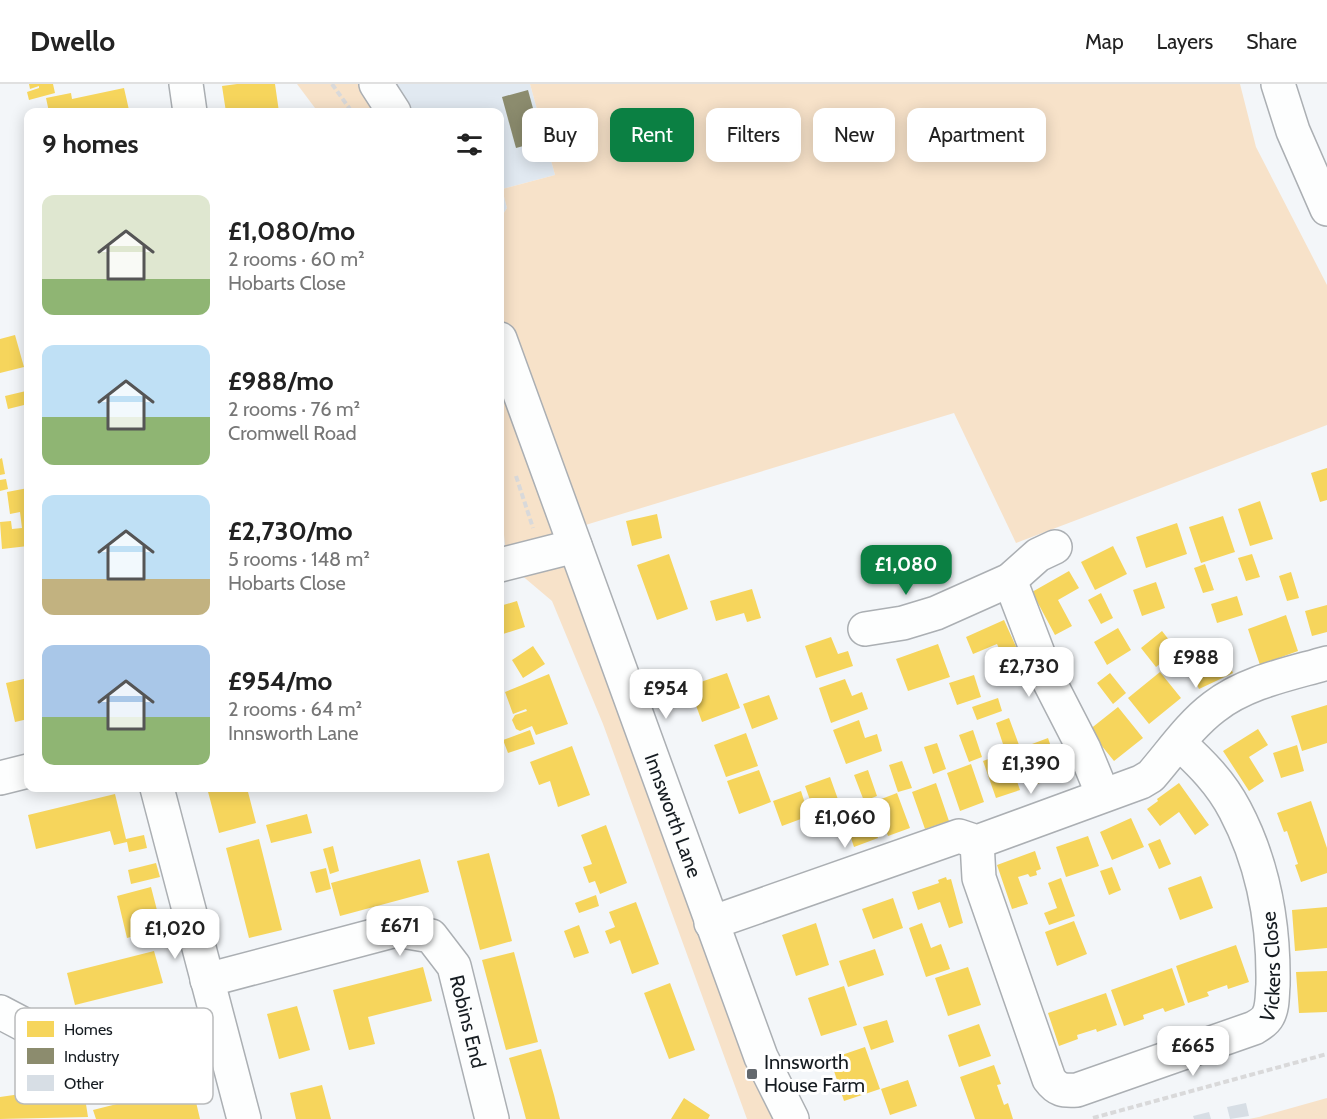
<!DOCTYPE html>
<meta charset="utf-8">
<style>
body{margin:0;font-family:Cabin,sans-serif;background:#f6f6f6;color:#222;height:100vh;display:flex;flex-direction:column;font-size:22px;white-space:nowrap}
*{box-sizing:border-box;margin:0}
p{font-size:20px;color:#767676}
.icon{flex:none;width:33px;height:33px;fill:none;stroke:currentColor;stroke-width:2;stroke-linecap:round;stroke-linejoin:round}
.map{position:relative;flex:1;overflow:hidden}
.sheet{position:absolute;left:24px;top:24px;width:480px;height:684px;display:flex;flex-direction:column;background:#fff;border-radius:12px;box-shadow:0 3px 15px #0003}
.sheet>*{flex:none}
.guide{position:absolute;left:522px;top:24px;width:570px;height:54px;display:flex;gap:12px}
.price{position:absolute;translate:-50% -51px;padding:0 14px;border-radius:12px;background:#fff;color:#222;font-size:20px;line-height:39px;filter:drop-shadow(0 2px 3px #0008)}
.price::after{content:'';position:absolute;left:50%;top:36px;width:18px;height:14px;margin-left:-9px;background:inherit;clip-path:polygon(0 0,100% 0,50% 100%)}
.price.on{background:#0b8043;color:#fff}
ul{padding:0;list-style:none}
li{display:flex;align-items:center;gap:18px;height:150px;padding:0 18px}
li span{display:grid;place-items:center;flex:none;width:168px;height:120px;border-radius:12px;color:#555}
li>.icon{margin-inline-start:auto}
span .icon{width:72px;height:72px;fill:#fffc;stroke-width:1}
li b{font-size:26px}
h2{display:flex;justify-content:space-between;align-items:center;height:72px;padding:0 18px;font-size:26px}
.pill{padding:0 21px;border-radius:12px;background:#fff;box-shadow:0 3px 15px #0003;font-size:21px;line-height:54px}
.pill.on{background:#0b8043;color:#fff}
header{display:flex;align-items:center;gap:36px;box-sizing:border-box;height:84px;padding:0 30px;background:#fff;border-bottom:2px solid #e0e0e0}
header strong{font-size:28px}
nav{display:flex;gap:33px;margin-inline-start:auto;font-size:21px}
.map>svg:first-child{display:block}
</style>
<header>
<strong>Dwello</strong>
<nav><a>Map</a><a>Layers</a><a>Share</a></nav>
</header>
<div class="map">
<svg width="1327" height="1035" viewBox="0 0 1327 1035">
<rect width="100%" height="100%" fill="#f3f6f9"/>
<!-- built -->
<path fill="#e1e9f1" d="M 387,0 L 530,0 L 555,91 L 502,105 L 507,124 L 500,135 L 500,28 L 394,28 Z"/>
<!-- green -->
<path fill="#f7e2c9" d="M 297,0 L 387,0 L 394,28 L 318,28 Z
M 530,0 L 1240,0 L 1256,63 L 1327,201 L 1327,341 L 1016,459 L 954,329 L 569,446 L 792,1035 L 747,1035 L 603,640 L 552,517 L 507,479 L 500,413 L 500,135 L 507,124 L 502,105 L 555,91 Z
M 1327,1014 L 1327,1035 L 1249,1035 L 1259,1033 Z"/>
<!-- homes -->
<path fill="#f6d55c" d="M 29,0 L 53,0 L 55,9 L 29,16 L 27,8 L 39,4 L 39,2 L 30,5 Z
M 237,0 L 275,0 L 279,28 L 226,28 L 222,2 Z
M 124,4 L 129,26 L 122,28 L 49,28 L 46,14 L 71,9 L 72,15 Z
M 15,251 L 24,283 L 0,289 L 0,255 Z
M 26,307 L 28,320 L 8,325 L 5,312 Z
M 2,374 L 5,390 L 0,391 L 0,375 Z
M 1327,384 L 1327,416 L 1320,418 L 1311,389 Z
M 6,395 L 8,405 L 0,407 L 0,396 Z
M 28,404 L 28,462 L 2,465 L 0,438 L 11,437 L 12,445 L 22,444 L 20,428 L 10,430 L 7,408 Z
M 1260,417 L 1273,455 L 1250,462 L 1238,425 Z
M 657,430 L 662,454 L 632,462 L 626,437 Z
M 1223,432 L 1235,468 L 1201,479 L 1189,443 Z
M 1177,439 L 1187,470 L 1146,484 L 1136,453 Z
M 1113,462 L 1127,490 L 1095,506 L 1081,478 Z
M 669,470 L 688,525 L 657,536 L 637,481 Z
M 1252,470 L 1260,493 L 1246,497 L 1238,474 Z
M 1205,480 L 1214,506 L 1203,509 L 1194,484 Z
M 1069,487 L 1079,504 L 1058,516 L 1072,542 L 1055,551 L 1032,508 Z
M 1291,488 L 1299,514 L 1287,517 L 1279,492 Z
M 1156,498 L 1165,524 L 1142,532 L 1133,506 Z
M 752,505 L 761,534 L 747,538 L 744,529 L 716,537 L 710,517 Z
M 1101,509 L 1113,534 L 1101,540 L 1088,516 Z
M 1237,512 L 1243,531 L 1217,539 L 1211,520 Z
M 517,517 L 525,543 L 500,551 L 500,522 Z
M 1327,521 L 1327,548 L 1312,552 L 1305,527 Z
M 1286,531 L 1298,567 L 1260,581 L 1248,545 Z
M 1004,536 L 1023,578 L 1008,584 L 997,560 L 973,570 L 966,553 Z
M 1118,544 L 1131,566 L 1107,581 L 1094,558 Z
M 1162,547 L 1177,566 L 1156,583 L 1141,564 Z
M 831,553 L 838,570 L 848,567 L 853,582 L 816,594 L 805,562 Z
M 1217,554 L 1233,589 L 1199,605 L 1183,570 Z
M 938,560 L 950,593 L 908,607 L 896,575 Z
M 533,562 L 545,580 L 523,594 L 512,576 Z
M 1160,588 L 1181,614 L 1149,640 L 1128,614 Z
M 727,589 L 740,624 L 702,638 L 689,602 Z
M 1110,589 L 1126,609 L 1113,620 L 1097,599 Z
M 549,590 L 568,640 L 536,651 L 532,642 L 520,647 L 516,645 L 512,636 L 515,631 L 527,627 L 526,625 L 513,630 L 505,608 Z
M 974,591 L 981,613 L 957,621 L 949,599 Z
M 28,594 L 28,635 L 15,638 L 6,599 Z
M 845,595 L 852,612 L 862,608 L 868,625 L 831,639 L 819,604 Z
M 769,611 L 778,635 L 752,645 L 743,620 Z
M 998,614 L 1002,627 L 977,636 L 972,623 Z
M 1327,621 L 1327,659 L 1302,667 L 1291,632 Z
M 1118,623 L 1143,654 L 1114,677 L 1089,646 Z
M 1009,634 L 1019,661 L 1005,666 L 996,639 Z
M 859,636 L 865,654 L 877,650 L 882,667 L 846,680 L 833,646 Z
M 1258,645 L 1268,661 L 1249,673 L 1264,697 L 1249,707 L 1223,667 Z
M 530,646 L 535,660 L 508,669 L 503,656 Z
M 973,646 L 982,673 L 969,678 L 959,651 Z
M 746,649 L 758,682 L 726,693 L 714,661 Z
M 1048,654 L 1061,692 L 1037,700 L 1024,663 Z
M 937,659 L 946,685 L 933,690 L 924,663 Z
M 1297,661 L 1304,687 L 1281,694 L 1273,669 Z
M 572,662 L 590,711 L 558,723 L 550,697 L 539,701 L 530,678 Z
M 1007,668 L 1020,706 L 996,714 L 983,677 Z
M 902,677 L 912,704 L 898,708 L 889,681 Z
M 971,680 L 984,718 L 960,727 L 947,689 Z
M 759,686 L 771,718 L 739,730 L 727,697 Z
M 868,686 L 877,712 L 864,717 L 854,691 Z
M 830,693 L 840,721 L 815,730 L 805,702 Z
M 936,699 L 949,737 L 925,745 L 912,708 Z
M 1179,699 L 1209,741 L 1195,751 L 1179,728 L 1160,742 L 1147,725 L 1158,717 L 1157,715 Z
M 207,704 L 247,704 L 256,739 L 219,749 Z
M 801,707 L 809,732 L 782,742 L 773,717 Z
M 897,709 L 910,744 L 888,752 L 876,717 Z
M 115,710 L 126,755 L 144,751 L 147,764 L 129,768 L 127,758 L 114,761 L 110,747 L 36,765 L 28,731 Z
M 1311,717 L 1327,764 L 1327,789 L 1301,798 L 1295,781 L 1298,780 L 1287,747 L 1284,748 L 1277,729 Z
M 865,719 L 878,754 L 854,763 L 842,727 Z
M 307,730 L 312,749 L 271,759 L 266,741 Z
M 1131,734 L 1144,763 L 1112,776 L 1100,748 Z
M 606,741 L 627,799 L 600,810 L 595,797 L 589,799 L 583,783 L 592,780 L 581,751 Z
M 1088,752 L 1099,782 L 1066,793 L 1056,763 Z
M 259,755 L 282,846 L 249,854 L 226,764 Z
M 1160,755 L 1171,780 L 1159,785 L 1148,760 Z
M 333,762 L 339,787 L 330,790 L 323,765 Z
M 1035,767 L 1041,785 L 1036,787 L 1037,791 L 1030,793 L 1028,790 L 1018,793 L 1028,820 L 1012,825 L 997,781 Z
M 489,769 L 512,857 L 480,866 L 457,777 Z
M 420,775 L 429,808 L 340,832 L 331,799 Z
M 156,779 L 160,793 L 131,800 L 128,786 Z
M 1112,783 L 1121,806 L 1109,811 L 1100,787 Z
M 326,784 L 331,805 L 316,809 L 310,788 Z
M 1201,792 L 1213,824 L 1180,836 L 1168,804 Z
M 946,793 L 947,796 L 951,795 L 963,839 L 949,844 L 940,818 L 918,826 L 912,808 L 939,799 L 938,796 Z
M 1061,794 L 1075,832 L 1049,841 L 1044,829 L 1057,824 L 1048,799 Z
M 151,803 L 158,830 L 146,833 L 150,848 L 127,854 L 117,812 Z
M 596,811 L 599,822 L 579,829 L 575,819 Z
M 893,814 L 903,844 L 873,855 L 862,825 Z
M 636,818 L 659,880 L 632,890 L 620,856 L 610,860 L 605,847 L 615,843 L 609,828 Z
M 1327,823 L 1327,864 L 1295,867 L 1292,826 Z
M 1074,837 L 1087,870 L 1057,882 L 1045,848 Z
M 816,839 L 829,881 L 796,892 L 782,851 Z
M 922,839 L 931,864 L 941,860 L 950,885 L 926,893 L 909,844 Z
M 579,841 L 589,869 L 574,874 L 564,847 Z
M 1236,861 L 1249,898 L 1228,905 L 1227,901 L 1207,908 L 1209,912 L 1188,919 L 1176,882 Z
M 875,865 L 884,891 L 848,903 L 839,877 Z
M 154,867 L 163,899 L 75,921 L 67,889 Z
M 514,868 L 538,958 L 506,966 L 482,876 Z
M 423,883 L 432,917 L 368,933 L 375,960 L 349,966 L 333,906 Z
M 968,883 L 981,921 L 948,932 L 935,894 Z
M 1172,884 L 1185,921 L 1165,928 L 1163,924 L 1143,931 L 1144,935 L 1124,942 L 1111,906 Z
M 1327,887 L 1327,928 L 1299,929 L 1296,888 Z
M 670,899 L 695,966 L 669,975 L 644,909 Z
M 844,902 L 857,941 L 821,952 L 808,914 Z
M 1106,909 L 1117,941 L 1097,948 L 1096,945 L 1077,951 L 1078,955 L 1059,962 L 1048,929 Z
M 297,922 L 310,966 L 279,975 L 267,930 Z
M 887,936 L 894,958 L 871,966 L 863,943 Z
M 979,940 L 991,972 L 959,983 L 948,951 Z
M 865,963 L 880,1005 L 844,1017 L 830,975 Z
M 541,965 L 554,1011 L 560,1035 L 526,1035 L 522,1020 L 509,974 Z
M 994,981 L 1001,1000 L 997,1001 L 1004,1021 L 1008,1019 L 1013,1035 L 975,1035 L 974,1032 L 960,993 Z
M 908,996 L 917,1022 L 890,1031 L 881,1005 Z
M 83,1001 L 88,1033 L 0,1035 L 0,1013 Z
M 192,1001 L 200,1035 L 96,1035 L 93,1026 Z
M 322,1001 L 331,1035 L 296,1035 L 290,1009 Z
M 684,1014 L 710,1031 L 708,1035 L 671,1035 Z"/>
<!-- industry -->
<path fill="#8c8c6e" d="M 528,6 L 542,57 L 516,64 L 502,13 Z"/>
<!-- building -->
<path fill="#d7dee5" d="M 1246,1019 L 1249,1032 L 1230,1035 L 1227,1023 Z
M 1209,1028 L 1211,1035 L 1194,1035 L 1193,1032 Z"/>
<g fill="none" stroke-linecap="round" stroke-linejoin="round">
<defs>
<g id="minor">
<path d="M 186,0 L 190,28"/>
<path d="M 376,0 L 394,28"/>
<path d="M 1278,0 L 1293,47 L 1327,125"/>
<path id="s1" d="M 500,255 L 761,973 L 792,1035"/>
<path d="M 500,481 L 575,462"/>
<path d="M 1010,496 L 1047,593 L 1084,665 L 1103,711"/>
<path d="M 865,545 L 903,539 L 936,529 L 1010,496 L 1038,471 L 1055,463"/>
<path d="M 0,694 L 28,687"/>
<path d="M 157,704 L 244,1035"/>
<path id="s2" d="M 977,758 L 979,794 L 1049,995 C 1057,1006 1063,1007 1077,1006 L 1254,944 C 1259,941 1265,938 1268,932 C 1273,923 1272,911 1273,901 C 1274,841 1263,779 1235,726 C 1221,699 1201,679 1179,659"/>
<path d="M 711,839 L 959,752 L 977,758 L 1141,698 L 1151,692 C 1171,669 1190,641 1214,623 C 1246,598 1289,590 1327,579"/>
<path id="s3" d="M 207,896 L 396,846 L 431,852 L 454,882 L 492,1035"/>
<path d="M 0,928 L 76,968 L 144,975 L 223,958"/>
</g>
</defs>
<!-- minor casing -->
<use href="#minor" stroke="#abafb3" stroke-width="36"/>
<!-- path -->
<path stroke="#d9d9da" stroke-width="4" stroke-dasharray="6 3" stroke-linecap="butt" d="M 332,0 L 352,28
M 516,392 L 533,444
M 1093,1034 L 1327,970"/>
<!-- minor -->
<use href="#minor" stroke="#fdfefe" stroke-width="33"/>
</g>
<!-- markers -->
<rect fill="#63686d" stroke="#fff" stroke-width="2" x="746" y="984" width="12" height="12" rx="3"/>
<g text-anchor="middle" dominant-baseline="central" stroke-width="6" stroke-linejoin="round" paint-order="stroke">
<!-- street labels -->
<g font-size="20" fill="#161c21" stroke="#fff">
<text stroke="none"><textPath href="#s1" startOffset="507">Innsworth Lane</textPath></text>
<text stroke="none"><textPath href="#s2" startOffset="537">Vickers Close</textPath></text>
<text stroke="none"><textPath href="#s3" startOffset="326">Robins End</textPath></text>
</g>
<!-- poi labels -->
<g font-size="20" fill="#161c21" stroke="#fff" text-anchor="start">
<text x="764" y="978">Innsworth<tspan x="764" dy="23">House Farm</tspan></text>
</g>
</g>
<!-- legend -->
<rect x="15" y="924" width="198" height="96" rx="9" fill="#fff" stroke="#b9bbbc" stroke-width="1.5"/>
<rect x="27" y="937" width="27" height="16" fill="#f6d55c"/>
<rect x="27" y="964" width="27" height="16" fill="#8c8c6e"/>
<rect x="27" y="991" width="27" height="16" fill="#d7dee5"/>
<g font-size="16" fill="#161c21">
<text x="64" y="951">Homes</text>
<text x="64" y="978">Industry</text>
<text x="64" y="1005">Other</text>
</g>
</svg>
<b class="price on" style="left:906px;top:512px">£1,080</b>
<b class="price" style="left:1196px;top:605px">£988</b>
<b class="price" style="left:1029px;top:614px">£2,730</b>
<b class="price" style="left:666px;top:636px">£954</b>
<b class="price" style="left:1031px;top:711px">£1,390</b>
<b class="price" style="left:845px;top:765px">£1,060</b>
<b class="price" style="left:400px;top:873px">£671</b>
<b class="price" style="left:175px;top:876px">£1,020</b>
<b class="price" style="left:1193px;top:993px">£665</b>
<div class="guide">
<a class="pill">Buy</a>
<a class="pill on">Rent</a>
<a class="pill">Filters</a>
<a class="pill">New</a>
<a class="pill">Apartment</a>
</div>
<section class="sheet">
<h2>9 homes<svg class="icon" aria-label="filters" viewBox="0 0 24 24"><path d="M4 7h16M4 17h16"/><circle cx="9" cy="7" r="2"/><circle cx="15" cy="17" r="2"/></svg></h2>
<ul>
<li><span style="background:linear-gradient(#dfe7d0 70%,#8fb573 0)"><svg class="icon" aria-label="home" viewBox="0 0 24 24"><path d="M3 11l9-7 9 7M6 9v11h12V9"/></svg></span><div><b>£1,080/mo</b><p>2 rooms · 60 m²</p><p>Hobarts Close</p></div></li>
<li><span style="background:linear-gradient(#bfe0f5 60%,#8fb573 0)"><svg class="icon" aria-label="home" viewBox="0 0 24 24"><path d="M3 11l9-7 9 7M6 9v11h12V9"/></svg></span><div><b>£988/mo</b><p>2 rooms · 76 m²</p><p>Cromwell Road</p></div></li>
<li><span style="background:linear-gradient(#bfe0f5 70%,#c2b280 0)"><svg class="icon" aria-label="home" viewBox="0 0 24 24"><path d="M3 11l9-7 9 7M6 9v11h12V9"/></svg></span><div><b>£2,730/mo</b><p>5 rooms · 148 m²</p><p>Hobarts Close</p></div></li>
<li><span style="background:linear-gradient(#a9c7e8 60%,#8fb573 0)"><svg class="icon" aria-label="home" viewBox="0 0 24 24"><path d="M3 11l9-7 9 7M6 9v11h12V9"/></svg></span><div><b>£954/mo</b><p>2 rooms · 64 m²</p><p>Innsworth Lane</p></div></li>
</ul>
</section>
</div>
